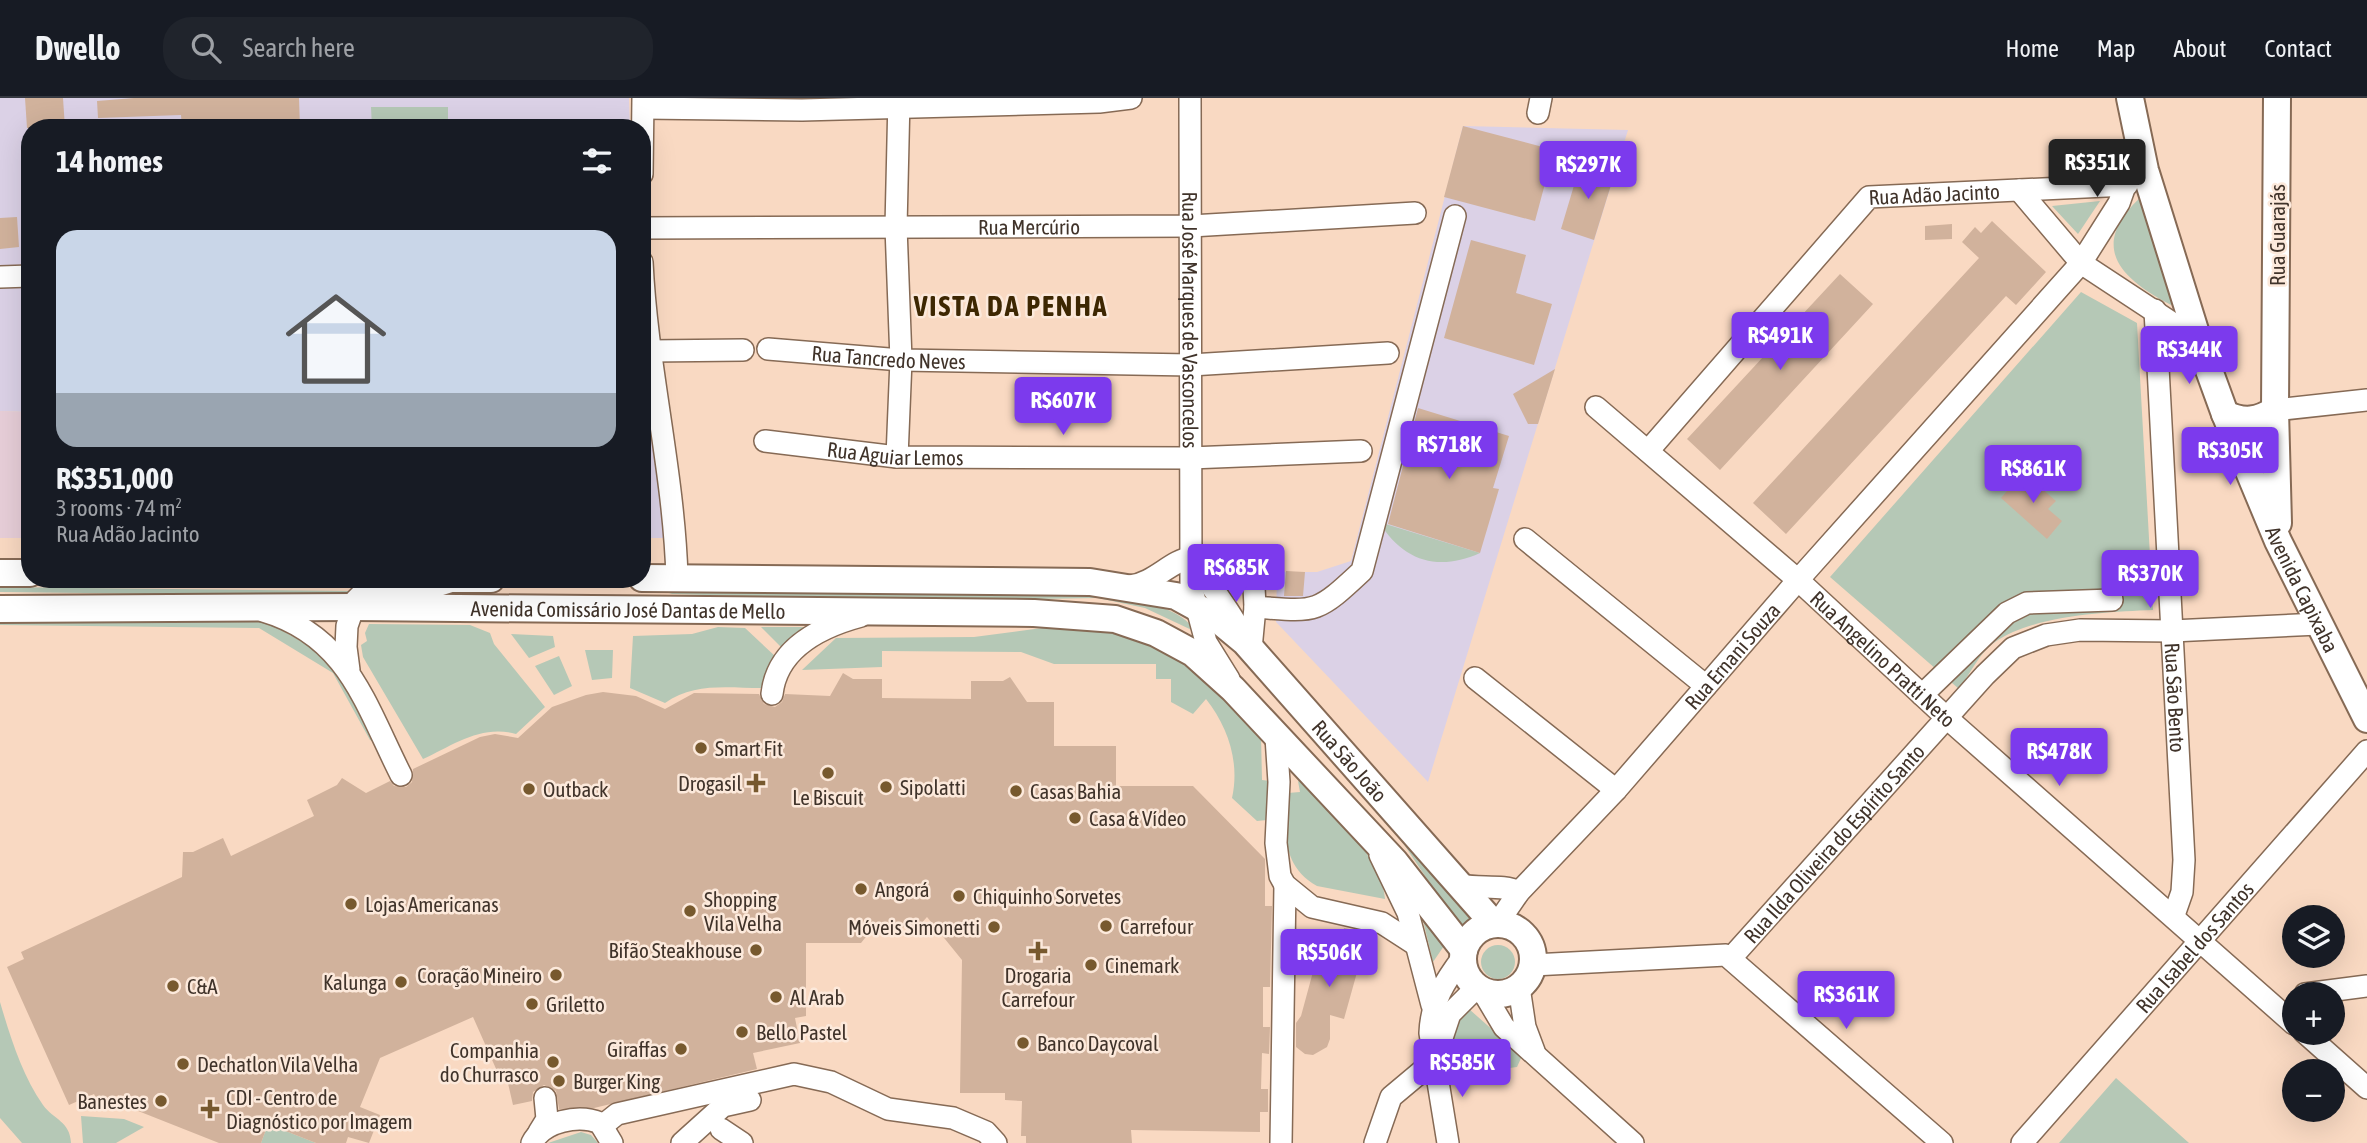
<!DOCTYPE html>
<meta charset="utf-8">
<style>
body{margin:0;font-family:"Asap Condensed",sans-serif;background:#20242c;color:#f1f3f6;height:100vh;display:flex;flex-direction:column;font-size:26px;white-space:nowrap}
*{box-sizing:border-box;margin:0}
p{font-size:23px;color:#9ea1a6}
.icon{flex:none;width:38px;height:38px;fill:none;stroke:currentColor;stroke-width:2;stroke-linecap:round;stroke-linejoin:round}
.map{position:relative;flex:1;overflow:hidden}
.panel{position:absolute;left:21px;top:21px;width:630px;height:469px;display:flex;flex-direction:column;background:#171b24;border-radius:28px;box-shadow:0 7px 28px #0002}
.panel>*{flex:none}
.tools{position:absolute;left:2282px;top:807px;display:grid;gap:14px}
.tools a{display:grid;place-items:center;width:63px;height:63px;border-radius:50%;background:#171b24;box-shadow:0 7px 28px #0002;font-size:35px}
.price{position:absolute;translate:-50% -60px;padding:0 16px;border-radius:7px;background:#7c3aed;color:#fff;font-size:23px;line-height:46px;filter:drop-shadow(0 2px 4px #0008)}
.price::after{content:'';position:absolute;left:50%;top:42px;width:21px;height:16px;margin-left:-10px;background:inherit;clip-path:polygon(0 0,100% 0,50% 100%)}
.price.on{background:#222;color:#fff}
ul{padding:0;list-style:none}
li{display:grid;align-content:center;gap:14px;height:371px;padding:0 35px}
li+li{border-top:2px solid #363941}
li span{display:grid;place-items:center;height:217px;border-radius:21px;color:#555}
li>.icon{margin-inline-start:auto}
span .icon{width:126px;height:126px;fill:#fffc;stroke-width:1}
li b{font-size:30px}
h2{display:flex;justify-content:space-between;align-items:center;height:84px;padding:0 35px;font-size:30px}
header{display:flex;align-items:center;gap:42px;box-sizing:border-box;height:98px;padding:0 35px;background:#171b24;border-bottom:2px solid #363941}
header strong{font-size:33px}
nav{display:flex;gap:38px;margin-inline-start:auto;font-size:24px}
.search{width:490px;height:63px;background:#20242c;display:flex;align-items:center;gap:18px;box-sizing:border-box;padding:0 24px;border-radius:28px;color:#9ea1a6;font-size:26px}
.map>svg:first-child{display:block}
</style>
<header>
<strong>Dwello</strong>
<div class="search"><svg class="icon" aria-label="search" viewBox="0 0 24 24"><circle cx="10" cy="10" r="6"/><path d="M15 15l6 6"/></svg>Search here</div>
<nav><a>Home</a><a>Map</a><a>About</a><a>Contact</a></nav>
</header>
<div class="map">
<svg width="2367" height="1045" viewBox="0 0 2367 1045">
<rect width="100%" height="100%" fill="#f9d9c2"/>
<!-- industrial -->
<path fill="#e7ced8" d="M 0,313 L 30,314 L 30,440 L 0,440 Z"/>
<!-- education -->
<path fill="#dbd1e6" d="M 0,0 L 629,0 L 630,30 L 30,30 L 30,314 L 0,313 Z
M 1463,28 L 1628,32 L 1428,684 L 1276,524 L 1277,474 L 1317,474 L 1351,463 Z
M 642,234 L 675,440 L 642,440 Z"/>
<!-- green -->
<path fill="#b5c8b6" d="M 371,9 L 448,9 L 448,30 L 372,30 Z
M 2143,97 L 2173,208 C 2119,180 2087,148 2143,97 Z
M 2100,103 L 2078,136 L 2052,108 Z
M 2081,194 L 2137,225 L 2153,512 C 2107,514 2034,517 1995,544 C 1980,554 1970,576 1959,591 L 1830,479 Z
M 1379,424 L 1480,455 C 1438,474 1403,463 1379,424 Z
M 1241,462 L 1247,498 L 1221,466 Z
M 0,489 L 351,493 L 351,498 L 0,494 Z
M 688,490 C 759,492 830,497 902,497 C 962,497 1163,477 1196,534 L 1145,510 L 1098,500 L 903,503 L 669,496 Z
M 0,521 L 255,522 L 269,525 L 332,561 L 381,647 L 370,642 L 333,575 L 259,530 L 0,527 Z
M 369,526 L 470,527 L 490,535 L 494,546 L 545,609 L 516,636 C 482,626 453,647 423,661 L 363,559 L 361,547 L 367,543 L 365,535 Z
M 1064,527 L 1120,533 L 1186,562 L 1261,638 L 1262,682 L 1270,683 L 1267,722 L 1257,723 L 1232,700 C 1240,664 1228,629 1206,601 L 1193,616 L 1171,604 L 1171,581 L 1156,581 L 1156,566 L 1054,566 L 1021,554 L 882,553 L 882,569 L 802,572 L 836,540 L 974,539 Z
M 718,529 L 745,530 L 776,559 L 762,590 C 728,590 694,584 665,605 L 630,590 L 633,538 L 692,536 Z
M 761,529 L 807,529 L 782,550 Z
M 511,536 L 553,538 L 555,549 L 529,560 Z
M 585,552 L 613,552 L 612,580 L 592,582 Z
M 559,558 L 572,588 L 554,597 L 535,568 Z
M 1298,683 C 1327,693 1385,770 1385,801 L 1317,788 C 1280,767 1285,732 1288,695 L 1300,694 Z
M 1397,736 L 1478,814 L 1461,832 Z
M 1421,814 L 1446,845 L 1433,864 Z
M1481 864a17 17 0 1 1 34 0a17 17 0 1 1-34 0Z
M 0,904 C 10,938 22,977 43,1007 C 54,1022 70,1023 71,1045 L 22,1045 L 0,1020 Z
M 1469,911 L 1522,958 L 1517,969 L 1452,978 L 1451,940 L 1454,923 Z
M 2116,980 L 2189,1045 L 2059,1045 Z
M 81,1018 L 124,1021 L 144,1029 L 116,1045 L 83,1045 Z
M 268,1026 L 316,1045 L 261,1045 Z
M 581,1034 L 591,1037 L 598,1045 L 548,1045 Z"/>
<!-- building -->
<path fill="#d1b29c" d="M 25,0 L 63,0 L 65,30 L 27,30 Z
M 134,0 L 299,0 L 300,30 L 182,30 L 181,17 L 98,20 L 97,3 Z
M 1463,28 L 1554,52 L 1535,123 L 1444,99 Z
M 1581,64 L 1615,74 L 1594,142 L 1561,131 Z
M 17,119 L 19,149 L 0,151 L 0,120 Z
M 1992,123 L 2046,174 L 2016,207 L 2006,198 L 1786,436 L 1753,405 L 1979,160 L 1962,144 L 1975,129 L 1981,135 Z
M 1952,126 L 1952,141 L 1925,142 L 1925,128 Z
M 1471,142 L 1526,157 L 1516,195 L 1552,206 L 1534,267 L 1444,240 Z
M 1840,176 L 1873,206 L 1720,372 L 1687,341 Z
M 1555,271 L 1538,326 L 1528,326 L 1513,296 Z
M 1418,310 L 1509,338 L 1493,390 L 1499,391 L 1480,455 L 1388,426 Z
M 2023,374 L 2056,403 L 2048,411 L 2062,423 L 2047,441 L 2001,400 Z
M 1286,473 L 1305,474 L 1303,498 L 1284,498 Z
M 843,575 L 853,581 L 882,581 L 882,600 L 971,601 L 971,583 L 1003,583 L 1010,579 L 1027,604 L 1054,604 L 1054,648 L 1116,648 L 1116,688 L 1193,688 L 1265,761 L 1265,808 L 1272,808 L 1270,889 L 1263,889 L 1263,929 L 1270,929 L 1269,956 L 1262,955 L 1261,991 L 1268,991 L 1268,1014 L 1260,1014 L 1260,1034 L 1131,1032 L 1132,1045 L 1026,1045 L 1026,1038 L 1021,1038 L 1022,1003 L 1005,1002 L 1005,995 L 960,995 L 962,862 L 927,819 L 918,829 L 873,830 L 861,845 L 806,845 L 806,918 L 795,920 L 800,945 L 753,955 L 757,971 L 594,1010 L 559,1011 L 556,993 L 544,987 L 533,994 L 532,1003 L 513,1007 L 507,981 L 501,982 L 473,919 L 380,960 L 360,1009 L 380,1017 L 369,1045 L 348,1039 L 346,1045 L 316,1045 L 268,1026 L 261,1045 L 219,1045 L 123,1007 L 119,997 L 99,1006 L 94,996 L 69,1007 L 7,869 L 24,861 L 21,854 L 182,779 L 183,754 L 193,754 L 223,740 L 231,758 L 314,718 L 307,702 L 337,687 L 342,680 L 366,695 L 390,683 L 394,688 L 406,689 L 412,684 L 413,671 L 480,639 L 495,636 L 518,640 L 552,609 L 586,597 L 603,594 L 636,598 L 665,611 L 694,595 L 759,596 L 764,606 L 775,609 L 782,604 L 785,596 L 830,598 Z
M 1344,830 L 1368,835 L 1344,921 L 1330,917 L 1330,941 L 1327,949 L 1313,957 L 1305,956 L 1296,949 L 1296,925 L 1301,918 L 1323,837 L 1341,842 Z"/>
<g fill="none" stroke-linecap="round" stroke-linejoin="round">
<defs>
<g id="minor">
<path id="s1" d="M 1190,0 L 1191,488 L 1206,544 L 1229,581"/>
<path d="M 644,10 L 802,12 L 1099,4 L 1131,0"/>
<path d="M 1538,15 L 1541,0"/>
<path d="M 642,76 L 643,0"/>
<path d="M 2019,92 L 2081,165 L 2198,242"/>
<path id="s2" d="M 642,130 L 1191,128 L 1415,115"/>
<path d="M 642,164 C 647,270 674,374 677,480"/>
<path d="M 0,179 L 30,178"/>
<path id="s3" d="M 2155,212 L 2184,762 L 2182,794 L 2174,817"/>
<path id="s4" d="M 768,251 L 901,262 L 1191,267 L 1388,255"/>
<path d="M 650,253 L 743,252"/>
<path id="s5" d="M 1596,309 L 1798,482 L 1948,621 L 2294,926"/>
<path d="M 2275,312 L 2367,302"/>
<path id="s6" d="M 765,343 L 897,359 L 1190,360 L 1361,353"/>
<path id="s7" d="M 1648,353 L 1869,99 L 2127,87"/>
<path d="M 897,359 L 901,262 L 896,129 L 899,0"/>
<path d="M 1525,441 L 1706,588"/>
<path d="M 1194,454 C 1205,487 1231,510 1244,541"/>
<path d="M 1198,464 C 1216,459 1238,456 1253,469 L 1255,509 L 1251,551"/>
<path d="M 1130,488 C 1155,485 1171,462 1191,460"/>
<path d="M 1255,509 C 1317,514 1316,516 1362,473 L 1455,118"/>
<path d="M 263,513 C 348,538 365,606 401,677"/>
<path d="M 349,572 L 346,549 L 347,528 L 356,502 L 362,496 L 373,492 L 424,492 L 459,481"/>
<path d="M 1475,580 L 1616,692"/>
<path d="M 772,596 C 777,550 820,529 861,518"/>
<path d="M 1922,597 L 2007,515 L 2027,505 L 2112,502"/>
<path d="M 1276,639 L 1279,684 L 1276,745 L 1280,778 L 1285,787 L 1312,809 L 1382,825 L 1416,847"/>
<path d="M 1380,757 L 1408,815 L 1432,907"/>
<path d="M 1461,787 C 1480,791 1503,786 1519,794"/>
<path id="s8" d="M 1497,826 L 1519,794 L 1616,692 L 1798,482 L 2081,165 L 2119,105 L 2139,48"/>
<path id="s9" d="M 1731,860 L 1985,577 L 2013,550 L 2046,537 L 2080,532 L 2172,533 L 2319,526"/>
<path d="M 1533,867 L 1726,857 L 1942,1045"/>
<path d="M 1519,889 L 1525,929 L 1534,953"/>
<path d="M 1482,892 L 1504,929 L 1633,1045"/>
<path d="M 2305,896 L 2367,888"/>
<path d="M 2304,934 L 2367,990"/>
<path d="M 1437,955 L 1450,916 L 1477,889"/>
<path d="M 602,1028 L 617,1016 L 794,976 L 831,984 L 888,1011 L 953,1020 L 986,1034 L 996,1045"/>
<path d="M 721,1031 L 742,1045"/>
<path d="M 539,1034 L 547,1021 L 545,1000"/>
<path d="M 532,1045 C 543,1023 579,1016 600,1025 L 612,1045"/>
<path d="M 682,1045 L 723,1008 L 750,1002"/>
<path d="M 1281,1045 L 1285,787"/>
<path d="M 1375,1045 L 1391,999 L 1434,963"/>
<path d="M 1448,1045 L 1430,935 C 1431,904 1445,883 1463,859"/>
<path id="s10" d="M 2022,1045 L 2367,653"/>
</g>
<g id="major">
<path id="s11" d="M 2130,0 L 2145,72 L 2198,242 L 2225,316 L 2278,443 L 2367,621"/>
<path d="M 2277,0 L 2275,312 L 2278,425"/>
<path d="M 2225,316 C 2244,325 2258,323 2275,312"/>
<path d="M 0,475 L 30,475"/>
<path id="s12" d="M 642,480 L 1090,484 L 1176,498 L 1216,520 L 1245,544 L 1494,826"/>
<path d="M 442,481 L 491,481"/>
<path id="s13" d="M 0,511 L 354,509 L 1034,515 L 1115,521 L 1156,535 L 1193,555 L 1233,591 L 1395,764 L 1464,852"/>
<circle cx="1498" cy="861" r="35"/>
</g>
</defs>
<!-- minor casing -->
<use href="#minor" stroke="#866a55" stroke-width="24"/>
<!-- major casing -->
<use href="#major" stroke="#866a55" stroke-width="30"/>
<!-- minor -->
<use href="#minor" stroke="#fff" stroke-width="21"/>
<!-- major -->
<use href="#major" stroke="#fff" stroke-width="26"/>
</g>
<!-- markers -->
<g fill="#77592e" stroke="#fce9db" stroke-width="2.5">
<circle cx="701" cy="650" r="7"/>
<circle cx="828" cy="675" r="7"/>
<path d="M752.5 674.5h7v7h7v7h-7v7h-7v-7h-7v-7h7z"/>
<circle cx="886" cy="689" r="7"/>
<circle cx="529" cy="691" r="7"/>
<circle cx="1016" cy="693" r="7"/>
<circle cx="1075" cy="720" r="7"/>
<circle cx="861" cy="791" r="7"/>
<circle cx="959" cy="798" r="7"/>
<circle cx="351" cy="806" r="7"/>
<circle cx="690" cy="813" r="7"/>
<circle cx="1106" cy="828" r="7"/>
<circle cx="994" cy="829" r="7"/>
<circle cx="756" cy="852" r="7"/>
<path d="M1034.5 842.5h7v7h7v7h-7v7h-7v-7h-7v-7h7z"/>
<circle cx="1091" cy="867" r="7"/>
<circle cx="556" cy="877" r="7"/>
<circle cx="401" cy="884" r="7"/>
<circle cx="173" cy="888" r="7"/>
<circle cx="776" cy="899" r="7"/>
<circle cx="532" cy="906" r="7"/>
<circle cx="742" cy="934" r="7"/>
<circle cx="1023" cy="945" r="7"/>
<circle cx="681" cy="951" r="7"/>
<circle cx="553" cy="964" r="7"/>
<circle cx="183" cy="966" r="7"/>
<circle cx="559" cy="983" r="7"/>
<circle cx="161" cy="1003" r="7"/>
<path d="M206.5 1000.5h7v7h7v7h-7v7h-7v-7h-7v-7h7z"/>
</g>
<g text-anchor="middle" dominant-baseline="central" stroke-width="5" stroke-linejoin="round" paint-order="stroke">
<!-- street labels -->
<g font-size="21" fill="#40332a" stroke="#fce9db">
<text stroke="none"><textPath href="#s7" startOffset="402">Rua Adão Jacinto</textPath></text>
<text stroke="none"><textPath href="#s2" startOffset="387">Rua Mercúrio</textPath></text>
<text transform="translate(2277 137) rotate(-90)">Rua Guarajás</text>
<text stroke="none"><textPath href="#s1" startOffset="222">Rua José Marques de Vasconcelos</textPath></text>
<text stroke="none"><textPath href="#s4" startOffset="121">Rua Tancredo Neves</textPath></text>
<text stroke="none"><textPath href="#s6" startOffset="131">Rua Aguiar Lemos</textPath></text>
<text stroke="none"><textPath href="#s11" startOffset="522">Avenida Capixaba</textPath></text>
<text stroke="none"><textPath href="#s13" startOffset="628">Avenida Comissário José Dantas de Mello</textPath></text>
<text stroke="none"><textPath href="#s8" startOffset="357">Rua Ernani Souza</textPath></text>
<text stroke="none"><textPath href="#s5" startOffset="382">Rua Angelino Pratti Neto</textPath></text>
<text stroke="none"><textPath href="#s3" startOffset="388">Rua São Bento</textPath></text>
<text stroke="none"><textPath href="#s12" startOffset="777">Rua São João</textPath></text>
<text stroke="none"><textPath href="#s9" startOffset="154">Rua Ilda Oliveira do Espírito Santo</textPath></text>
<text stroke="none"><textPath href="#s10" startOffset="261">Rua Isabel dos Santos</textPath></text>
</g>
<!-- poi labels -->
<g font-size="21" fill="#40332a" stroke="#fce9db" text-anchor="start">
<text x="715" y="650">Smart Fit</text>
<text x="742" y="685" text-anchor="end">Drogasil</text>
<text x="900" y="689">Sipolatti</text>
<text x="543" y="691">Outback</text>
<text x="1030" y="693">Casas Bahia</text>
<text x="828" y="699" text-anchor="middle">Le Biscuit</text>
<text x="1089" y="720">Casa &amp; Vídeo</text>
<text x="875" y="791">Angorá</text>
<text x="973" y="798">Chiquinho Sorvetes</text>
<text x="704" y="801">Shopping<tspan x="704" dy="24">Vila Velha</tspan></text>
<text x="365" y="806">Lojas Americanas</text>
<text x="1120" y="828">Carrefour</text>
<text x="980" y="829" text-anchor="end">Móveis Simonetti</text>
<text x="742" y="852" text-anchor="end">Bifão Steakhouse</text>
<text x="1105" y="867">Cinemark</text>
<text x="542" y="877" text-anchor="end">Coração Mineiro</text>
<text x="1038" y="877" text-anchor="middle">Drogaria<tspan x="1038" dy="24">Carrefour</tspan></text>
<text x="387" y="884" text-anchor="end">Kalunga</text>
<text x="187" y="888">C&amp;A</text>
<text x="790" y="899">Al Arab</text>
<text x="546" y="906">Griletto</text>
<text x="756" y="934">Bello Pastel</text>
<text x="1037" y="945">Banco Daycoval</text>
<text x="667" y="951" text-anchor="end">Giraffas</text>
<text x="539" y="952" text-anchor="end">Companhia<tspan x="539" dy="24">do Churrasco</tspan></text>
<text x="197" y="966">Dechatlon Vila Velha</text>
<text x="573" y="983">Burger King</text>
<text x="226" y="999">CDI - Centro de<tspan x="226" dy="24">Diagnóstico por Imagem</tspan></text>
<text x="147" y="1003" text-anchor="end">Banestes</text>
</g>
<!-- district labels -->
<g font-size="28" font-weight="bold" letter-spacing="2" fill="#3d2702" stroke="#fce9db">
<text x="1011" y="208">VISTA DA PENHA</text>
</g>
</g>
</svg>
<div class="tools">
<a><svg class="icon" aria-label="layers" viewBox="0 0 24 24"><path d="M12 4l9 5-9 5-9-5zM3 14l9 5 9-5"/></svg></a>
<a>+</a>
<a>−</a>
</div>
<b class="price on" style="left:2097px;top:101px">R$351K</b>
<b class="price" style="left:1588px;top:103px">R$297K</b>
<b class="price" style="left:1780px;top:274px">R$491K</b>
<b class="price" style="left:2189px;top:288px">R$344K</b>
<b class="price" style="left:1063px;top:339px">R$607K</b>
<b class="price" style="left:1449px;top:383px">R$718K</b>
<b class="price" style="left:2230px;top:389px">R$305K</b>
<b class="price" style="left:2033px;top:407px">R$861K</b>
<b class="price" style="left:1236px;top:506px">R$685K</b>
<b class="price" style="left:2150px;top:512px">R$370K</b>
<b class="price" style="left:2059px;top:690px">R$478K</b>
<b class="price" style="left:1329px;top:891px">R$506K</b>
<b class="price" style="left:1846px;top:933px">R$361K</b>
<b class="price" style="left:1462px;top:1001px">R$585K</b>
<section class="panel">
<h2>14 homes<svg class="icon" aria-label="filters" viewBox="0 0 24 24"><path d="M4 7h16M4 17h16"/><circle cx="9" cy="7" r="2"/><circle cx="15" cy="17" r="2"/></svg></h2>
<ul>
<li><span style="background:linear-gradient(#c9d6e8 75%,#9aa5b1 0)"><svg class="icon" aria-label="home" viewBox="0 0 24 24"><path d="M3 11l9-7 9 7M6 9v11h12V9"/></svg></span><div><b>R$351,000</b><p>3 rooms · 74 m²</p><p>Rua Adão Jacinto</p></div></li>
</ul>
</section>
</div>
